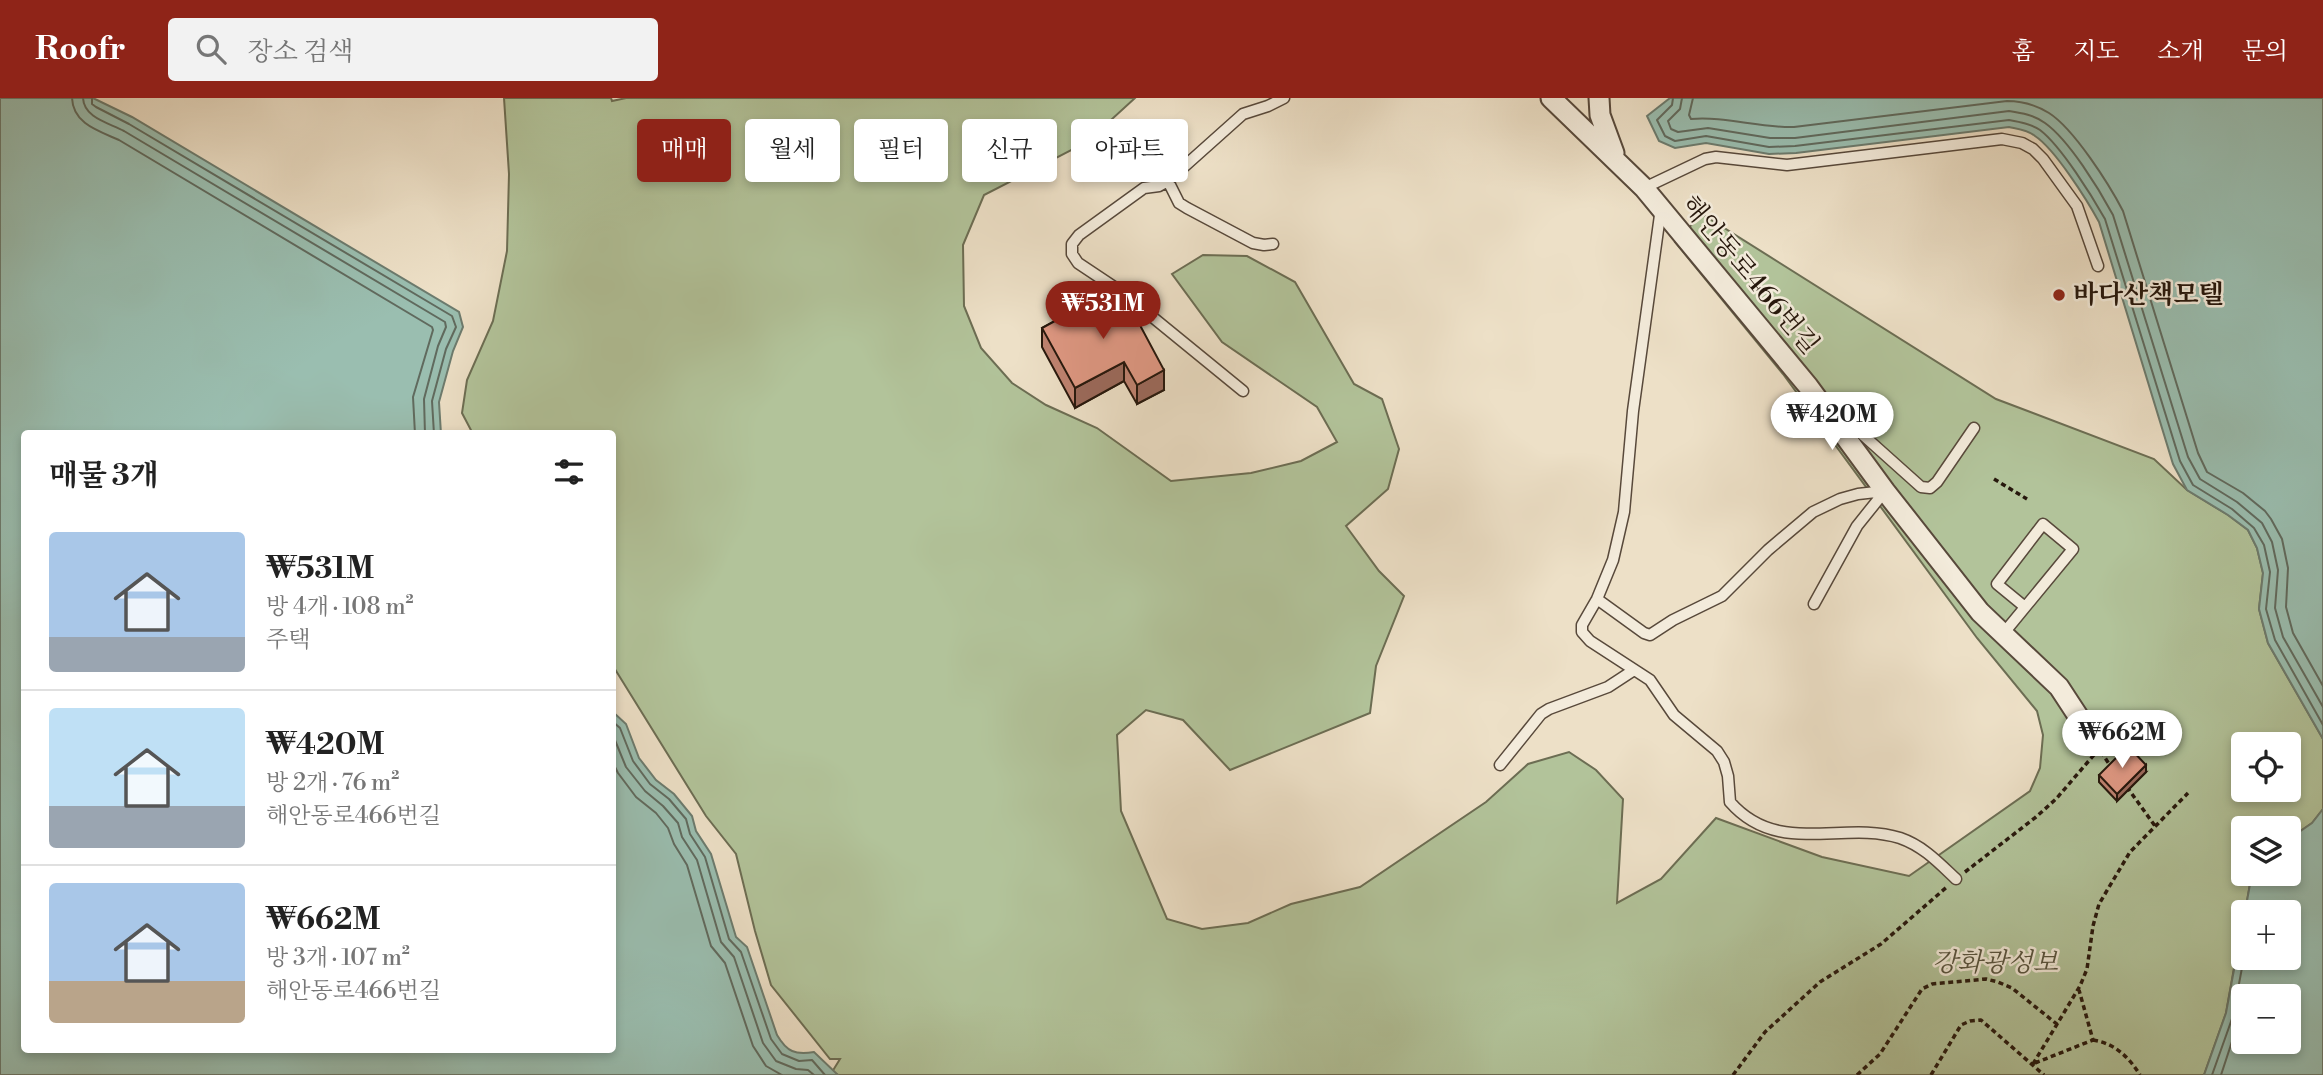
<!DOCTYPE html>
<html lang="ko">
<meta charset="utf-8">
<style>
body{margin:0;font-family:"Libre Bodoni","Noto Serif KR",serif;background:#f2f2f2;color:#222;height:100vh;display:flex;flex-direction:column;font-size:26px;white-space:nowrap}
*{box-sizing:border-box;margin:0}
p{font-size:23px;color:#767676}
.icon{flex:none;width:38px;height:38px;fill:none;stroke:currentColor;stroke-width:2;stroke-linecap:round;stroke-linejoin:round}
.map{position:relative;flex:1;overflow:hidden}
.drawer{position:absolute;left:21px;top:332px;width:595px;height:623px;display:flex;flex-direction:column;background:#fff;border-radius:7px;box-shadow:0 4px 10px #0003}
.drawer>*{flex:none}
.guide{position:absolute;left:637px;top:21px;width:665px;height:63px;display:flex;gap:14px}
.tools{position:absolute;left:2231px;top:634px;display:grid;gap:14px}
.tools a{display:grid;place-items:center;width:70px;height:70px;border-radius:7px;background:#fff;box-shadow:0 4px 10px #0003;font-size:35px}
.price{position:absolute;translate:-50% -60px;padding:0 16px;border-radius:24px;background:#fff;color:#222;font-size:23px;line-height:46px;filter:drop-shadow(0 2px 4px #0008)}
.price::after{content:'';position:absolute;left:50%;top:42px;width:21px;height:16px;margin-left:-10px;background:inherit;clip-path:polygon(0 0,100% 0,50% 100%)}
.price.active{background:#8f2418;color:#fff}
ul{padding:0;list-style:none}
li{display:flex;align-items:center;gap:21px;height:175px;padding:0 28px}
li+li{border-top:2px solid #e0e0e0}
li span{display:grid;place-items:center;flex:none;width:196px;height:140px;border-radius:7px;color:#555}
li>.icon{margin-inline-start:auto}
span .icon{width:84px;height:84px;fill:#fffc;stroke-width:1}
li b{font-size:30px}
h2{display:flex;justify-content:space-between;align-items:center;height:84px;padding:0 28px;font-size:30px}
.tag{padding:0 24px;border-radius:7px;background:#fff;box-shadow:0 4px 10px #0003;font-size:24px;line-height:63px}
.tag.active{background:#8f2418;color:#fff}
header{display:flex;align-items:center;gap:42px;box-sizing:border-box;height:98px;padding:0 35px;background:#8f2418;color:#fff}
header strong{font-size:33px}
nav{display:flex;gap:38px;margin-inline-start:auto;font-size:24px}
.search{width:490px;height:63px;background:#f2f2f2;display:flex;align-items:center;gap:18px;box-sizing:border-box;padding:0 24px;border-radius:7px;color:#767676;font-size:26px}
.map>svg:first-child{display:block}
</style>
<header>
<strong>Roofr</strong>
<div class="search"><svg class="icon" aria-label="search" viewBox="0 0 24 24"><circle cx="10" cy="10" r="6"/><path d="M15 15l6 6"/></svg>장소 검색</div>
<nav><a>홈</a><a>지도</a><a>소개</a><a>문의</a></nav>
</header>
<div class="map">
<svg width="2323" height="977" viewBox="0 0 2323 977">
<rect width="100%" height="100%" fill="#ede0c7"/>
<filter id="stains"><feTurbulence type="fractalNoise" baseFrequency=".00286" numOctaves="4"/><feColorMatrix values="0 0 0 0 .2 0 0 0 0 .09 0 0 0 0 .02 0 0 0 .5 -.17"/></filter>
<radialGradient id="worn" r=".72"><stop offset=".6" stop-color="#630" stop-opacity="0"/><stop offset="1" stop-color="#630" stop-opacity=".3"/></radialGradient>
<!-- green -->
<path fill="#b2c39a" stroke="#6c6d53" stroke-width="2" fill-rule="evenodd" d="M 504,0 L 611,0 L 612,3 L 626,0 L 1135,0 L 1087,44 L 984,97 L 963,147 L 964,208 L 981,250 L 1012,285 L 1046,307 L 1097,330 L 1171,383 L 1251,375 L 1301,363 L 1337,344 L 1317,309 L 1222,244 L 1172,176 L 1203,157 L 1247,158 L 1295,184 L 1354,286 L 1382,301 L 1399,351 L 1388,391 L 1346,428 L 1379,473 L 1404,498 L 1376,568 L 1370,615 L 1230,672 L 1183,622 L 1146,612 L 1117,637 L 1121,713 L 1167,821 L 1202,831 L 1248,825 L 1291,806 L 1360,789 L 1486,704 L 1528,666 L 1569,654 L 1596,672 L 1623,701 L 1617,805 L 1661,781 L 1716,720 L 1822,759 L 1909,778 L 2030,693 L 2040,670 L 2043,637 L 2037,613 L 1977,540 L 1783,276 L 1675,144 L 1702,116 L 1996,301 L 2154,361 L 2187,392 L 2228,417 L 2248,432 L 2257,450 L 2263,475 L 2259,511 L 2268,545 L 2323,641 L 2323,711 L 2312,725 L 2289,741 L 2289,730 L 2244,730 L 2244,775 L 2252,775 L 2245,814 L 2244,814 L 2226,915 L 2204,977 L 838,977 L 832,974 L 840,961 L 830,961 L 771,887 L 755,833 L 736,756 L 706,718 L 613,568 L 612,336 L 473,336 L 462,315 L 467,282 L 493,223 L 507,153 L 509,76 ZM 2244,646 L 2289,646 L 2289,691 L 2244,691 Z"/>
<!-- water -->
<path fill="#9abeb0" stroke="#6c7b6e" stroke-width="2" fill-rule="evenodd" d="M 0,0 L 93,0 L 132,19 L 459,214 L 463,229 L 453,253 L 439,304 L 441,336 L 24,336 L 24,952 L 612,952 L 613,614 L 626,626 L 639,660 L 656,682 L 674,696 L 692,718 L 696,733 L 711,756 L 736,839 L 747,849 L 777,937 C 787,954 795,957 814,954 L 838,977 L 0,977 Z
M 1670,0 L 2323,0 L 2323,641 L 2268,545 L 2259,511 L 2263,475 L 2257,450 L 2248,432 L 2228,417 L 2187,392 L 2173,366 L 2099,124 C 2087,102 2055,51 2035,38 C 2028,32 2018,31 2009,29 L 1796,55 L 1769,56 L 1706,45 L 1675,50 L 1659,43 L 1647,18 Z
M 2323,711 L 2323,977 L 2204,977 L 2226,915 L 2243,823 L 2244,859 L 2289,859 L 2289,814 L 2245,814 L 2252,775 L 2289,775 L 2289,741 L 2312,725 ZM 2244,898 L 2289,898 L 2289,943 L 2244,943 Z"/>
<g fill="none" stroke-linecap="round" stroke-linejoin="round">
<!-- shore -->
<path stroke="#606a5e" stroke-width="2" d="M 72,0 C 73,26 99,33 119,42 L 432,229 L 433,232 L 413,299 L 415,336
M 83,0 C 84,20 109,25 124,33 L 445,224 L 446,229 L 438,248 L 424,301 L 425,336
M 92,0 L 92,6 L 96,9 L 129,26 L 452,218 L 456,229 L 446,251 L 432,303 L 434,336
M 1673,0 L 1672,7 L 1657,22 L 1665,38 L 1675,43 L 1706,38 L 1769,49 L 1795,48 L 2009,22 C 2020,24 2031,26 2040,32 C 2061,48 2092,98 2105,121 L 2180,363 L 2193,387 L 2232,411 L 2254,430 L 2264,447 L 2270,474 L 2266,511 L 2275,542 L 2323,627
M 1682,0 L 1680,11 L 1668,23 L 1671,31 L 1678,34 L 1708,30 L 1770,40 L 1795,40 L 2009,13 C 2022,15 2034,17 2045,25 C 2069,42 2099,91 2113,117 L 2188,359 L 2200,381 L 2237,404 L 2262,425 L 2272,444 L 2278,472 L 2275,510 L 2283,539 L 2323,609
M 1693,0 L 1689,17 L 1691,21 C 1725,18 1759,30 1794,29 L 2007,3 C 2022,3 2036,7 2049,15 C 2074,31 2109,86 2123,113 L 2198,355 L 2207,374 L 2243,395 L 2265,413 L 2271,421 L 2282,441 L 2288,470 L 2286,509 L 2293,535 L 2323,588
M 612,623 L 620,630 L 633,663 L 650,686 L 669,701 L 686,721 L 690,736 L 705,759 L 729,841 L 741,854 L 771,941 L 782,956 L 799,963 L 812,962 L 825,977
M 612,635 L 626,669 L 645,693 L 663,708 L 678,725 L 682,739 L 697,762 L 721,844 L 734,859 L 763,945 L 776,963 L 796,971 L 808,972 L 814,977
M 612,663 L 618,675 L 636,699 L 656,715 L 668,730 L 674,746 L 687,767 L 711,848 L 725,865 L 753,948 L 766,968 L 782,977
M 2212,977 L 2233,918 L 2244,859
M 2221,977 L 2244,907"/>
<defs>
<path id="service" d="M 1168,83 L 1179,105 L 1187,110 L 1253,145 L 1264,147 L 1273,146
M 1644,90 L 1705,61 L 1716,59 L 1787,67 L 2002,41 L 2022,45 L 2033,51 L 2043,61 L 2077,108 L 2098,168
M 1661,110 L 1633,313 L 1624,414 L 1613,462 L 1597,501 L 1582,527 L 1582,534 L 1590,543 L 1650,582 L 1674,617 L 1717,653 L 1724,664 L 1728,678 L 1730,704 C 1778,759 1843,722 1900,740 C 1923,748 1938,764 1956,781
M 1243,293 L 1123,195 L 1078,165 L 1072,156 L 1072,146 L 1079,137 L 1144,90 L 1159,88 L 1168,83 L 1243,16 L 1268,8 L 1284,0
M 1835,312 L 1921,389 L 1930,390 L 1937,384 L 1974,330
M 1597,501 L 1644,535 L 1650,537 L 1673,522 L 1722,498 L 1768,452 L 1813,414 L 1840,401 L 1858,396 L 1885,393
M 1814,506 L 1857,428 L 1885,393
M 2003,536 L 2073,451 L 2043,426 L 1997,486 L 2025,509
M 1500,667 L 1541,616 L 1549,611 L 1608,589 L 1634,572"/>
<path id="minor" d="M 1551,0 L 1644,90 L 1808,288 L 1885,393 L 1980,514 L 2059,589 L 2078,618
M 1599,0 L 1600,17 L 1614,55"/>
</defs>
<!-- service casing -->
<use href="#service" stroke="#58493b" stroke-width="13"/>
<!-- minor casing -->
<use href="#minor" stroke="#58493b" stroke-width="23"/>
<!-- path -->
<path stroke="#26170c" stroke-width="3.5" stroke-dasharray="5 3.5" stroke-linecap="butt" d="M 1994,381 L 2027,401
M 2087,632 L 2111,669
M 2127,689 L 2155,728
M 1965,774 L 2036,719 L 2056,701 L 2099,651
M 2093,942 C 2114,945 2129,959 2140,977
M 2035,965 L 2093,942 L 2079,892
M 2033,966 L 2080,888 L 2087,871 L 2093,828 L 2099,806 L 2130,754 L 2188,695
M 1733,977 L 1765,934 L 1820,884 L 1881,846 L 1948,788
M 1857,977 L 1880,956 L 1922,891 L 1932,886 L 1986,881 L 1998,884 L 2012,890 L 2058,927
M 1931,977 L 1961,927 L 1970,923 L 1981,922 L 2044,977"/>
<!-- service -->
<use href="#service" stroke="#f3ebdb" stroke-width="10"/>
<!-- minor -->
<use href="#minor" stroke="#f3ebdb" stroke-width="19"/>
</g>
<!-- wall -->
<path fill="#c08371" stroke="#26170c" stroke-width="2" d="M 1119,188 L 1164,292 L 1137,306 L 1124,283 L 1075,310 L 1042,249 L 1042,230 Z
M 2146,674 L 2117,703 L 2099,684 L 2099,677 Z"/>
<!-- shaded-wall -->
<path fill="#9c6a5c" stroke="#26170c" stroke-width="2" d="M 1124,264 L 1124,283 L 1075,310 L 1075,290 Z
M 1164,272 L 1164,292 L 1137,306 L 1137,287 Z
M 2146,667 L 2146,674 L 2117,703 L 2117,696 Z"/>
<!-- building -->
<path fill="#df9883" stroke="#26170c" stroke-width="2" d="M 1119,188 L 1164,272 L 1137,287 L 1124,264 L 1075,290 L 1042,230 Z
M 2128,648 L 2146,667 L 2117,696 L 2099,677 Z"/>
<!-- markers -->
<circle fill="#8f2418" stroke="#f3ebdb" stroke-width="2.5" cx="2059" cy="197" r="7"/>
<g text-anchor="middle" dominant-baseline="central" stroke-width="5" stroke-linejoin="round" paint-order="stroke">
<!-- street labels -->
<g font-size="26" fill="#26170c" stroke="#f3ebdb">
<text transform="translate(1750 177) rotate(50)">해안동로466번길</text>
</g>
<!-- poi labels -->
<g font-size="26" font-weight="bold" fill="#26170c" stroke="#f3ebdb" text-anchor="start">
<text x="2073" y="197">바다산책모텔</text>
</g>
<!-- park labels -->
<g font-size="26" font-style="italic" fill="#57533e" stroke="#f3ebdb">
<text x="1995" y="865">강화광성보</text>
</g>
</g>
<rect width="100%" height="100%" filter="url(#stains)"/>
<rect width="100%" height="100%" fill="url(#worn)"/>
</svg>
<div class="tools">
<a><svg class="icon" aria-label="locate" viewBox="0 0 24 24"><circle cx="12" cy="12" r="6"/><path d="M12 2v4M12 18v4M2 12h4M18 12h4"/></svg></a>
<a><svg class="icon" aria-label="layers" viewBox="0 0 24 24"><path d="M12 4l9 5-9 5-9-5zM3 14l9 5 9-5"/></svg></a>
<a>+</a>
<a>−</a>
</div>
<b class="price active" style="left:1103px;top:243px">₩531M</b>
<b class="price" style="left:1832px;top:354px">₩420M</b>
<b class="price" style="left:2122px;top:672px">₩662M</b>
<div class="guide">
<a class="tag active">매매</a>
<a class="tag">월세</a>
<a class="tag">필터</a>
<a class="tag">신규</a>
<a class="tag">아파트</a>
</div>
<section class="drawer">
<h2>매물 3개<svg class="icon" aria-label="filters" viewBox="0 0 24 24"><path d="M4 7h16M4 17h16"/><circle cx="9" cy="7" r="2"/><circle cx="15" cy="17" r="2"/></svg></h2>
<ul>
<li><span style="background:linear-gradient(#a9c7e8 75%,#9aa5b1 0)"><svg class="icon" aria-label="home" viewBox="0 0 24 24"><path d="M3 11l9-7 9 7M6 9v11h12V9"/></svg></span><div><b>₩531M</b><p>방 4개 · 108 m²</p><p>주택</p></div></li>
<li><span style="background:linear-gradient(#bfe0f5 70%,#9aa5b1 0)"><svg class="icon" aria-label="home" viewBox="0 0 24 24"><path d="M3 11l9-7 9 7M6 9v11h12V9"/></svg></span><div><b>₩420M</b><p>방 2개 · 76 m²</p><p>해안동로466번길</p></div></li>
<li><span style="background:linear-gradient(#a9c7e8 70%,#b9a48a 0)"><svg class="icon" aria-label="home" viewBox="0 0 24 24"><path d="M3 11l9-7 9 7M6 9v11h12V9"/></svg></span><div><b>₩662M</b><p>방 3개 · 107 m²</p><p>해안동로466번길</p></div></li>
</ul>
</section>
</div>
